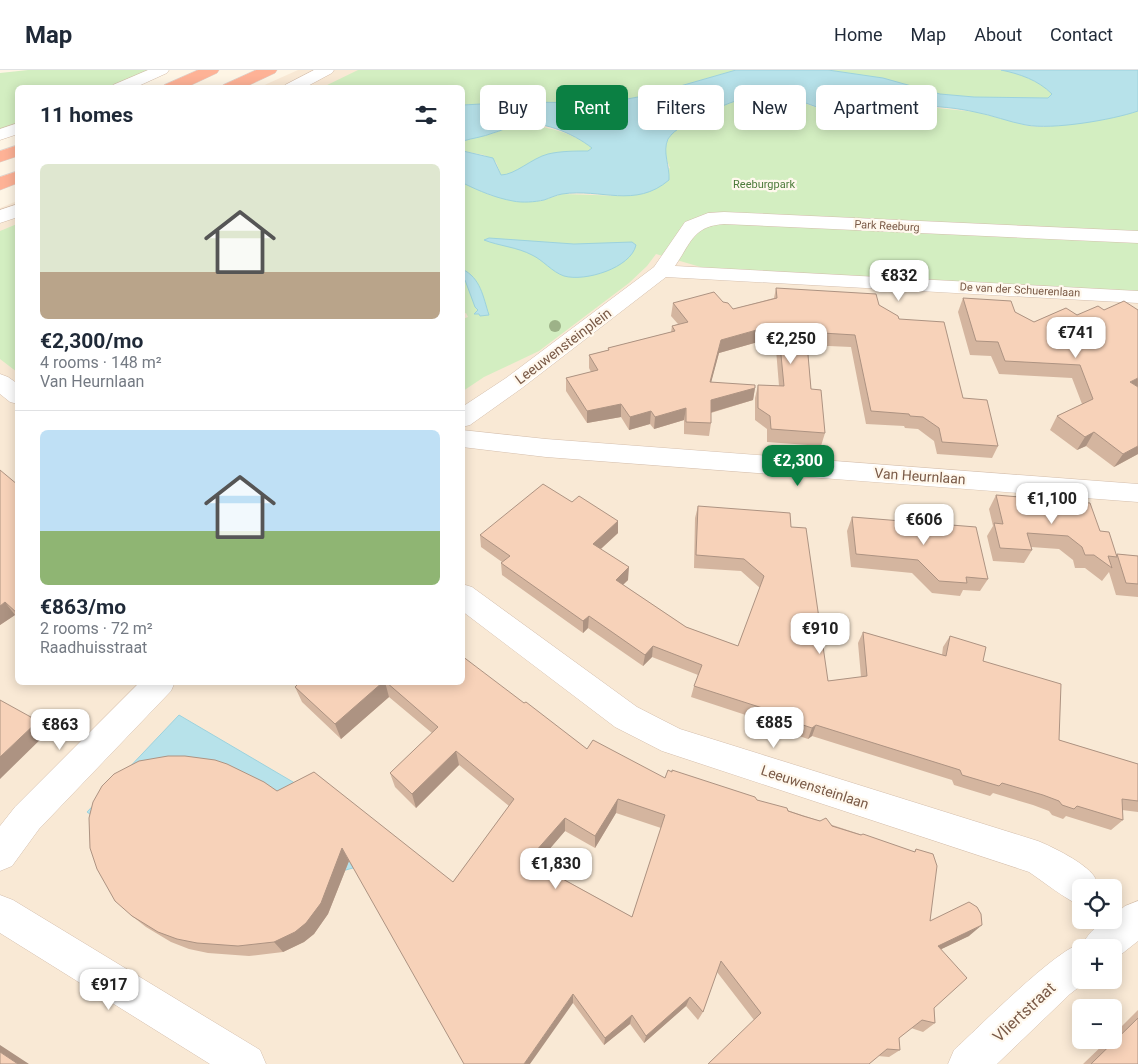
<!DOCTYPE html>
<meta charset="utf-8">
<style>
body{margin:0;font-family:Roboto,sans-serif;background:#f2f2f3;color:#1f2937;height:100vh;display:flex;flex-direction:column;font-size:19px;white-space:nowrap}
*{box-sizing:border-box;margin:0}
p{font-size:16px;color:#747a83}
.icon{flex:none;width:28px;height:28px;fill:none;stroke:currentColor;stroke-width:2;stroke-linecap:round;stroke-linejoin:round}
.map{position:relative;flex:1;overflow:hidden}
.panel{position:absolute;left:15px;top:15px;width:450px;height:600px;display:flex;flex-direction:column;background:#fff;border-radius:8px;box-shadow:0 2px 12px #0003}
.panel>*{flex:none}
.top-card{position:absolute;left:480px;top:15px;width:475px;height:45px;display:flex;gap:10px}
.fabs{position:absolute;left:1072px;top:809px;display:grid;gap:10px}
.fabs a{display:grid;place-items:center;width:50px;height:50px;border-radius:8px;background:#fff;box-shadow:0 2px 12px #0003;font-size:25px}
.price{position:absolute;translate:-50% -42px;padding:0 11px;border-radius:10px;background:#fff;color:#222;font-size:16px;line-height:32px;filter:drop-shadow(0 1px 2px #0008)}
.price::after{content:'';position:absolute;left:50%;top:30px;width:15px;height:11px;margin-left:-8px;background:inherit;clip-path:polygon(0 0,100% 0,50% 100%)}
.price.selected{background:#0b8043;color:#fff}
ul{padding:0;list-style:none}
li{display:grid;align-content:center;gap:10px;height:265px;padding:0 25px}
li+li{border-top:1px solid #e0e1e3}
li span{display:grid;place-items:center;height:155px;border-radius:8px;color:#555}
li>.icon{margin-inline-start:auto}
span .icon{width:90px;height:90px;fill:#fffc;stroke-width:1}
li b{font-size:21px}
h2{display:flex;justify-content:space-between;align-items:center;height:60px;padding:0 25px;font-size:21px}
.pill{padding:0 18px;border-radius:8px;background:#fff;box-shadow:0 2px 12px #0003;font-size:18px;line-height:45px}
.pill.selected{background:#0b8043;color:#fff}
header{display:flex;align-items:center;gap:30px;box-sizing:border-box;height:70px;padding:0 25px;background:#fff;border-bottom:1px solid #e0e1e3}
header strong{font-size:24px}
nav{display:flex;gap:28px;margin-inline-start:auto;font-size:18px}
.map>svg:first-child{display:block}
</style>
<header>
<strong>Map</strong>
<nav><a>Home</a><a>Map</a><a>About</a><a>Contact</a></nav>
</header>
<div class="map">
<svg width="1138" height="994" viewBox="0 0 1138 994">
<rect width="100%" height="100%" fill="#fef5e5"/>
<!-- residential -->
<path fill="#f9e9d5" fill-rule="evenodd" d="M 298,0 L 1138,0 L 1138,994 L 0,994 L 0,138 L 17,131 L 18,612 L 462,612 L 462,18 L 260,17 ZM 1081,818 L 1114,818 L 1114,850 L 1081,850 ZM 1081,878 L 1114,878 L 1114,910 L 1081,910 ZM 1081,938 L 1114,938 L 1114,970 L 1081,970 Z"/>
<!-- green -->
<path fill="#d3eec1" d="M 28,0 L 153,0 L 110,17 L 18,18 L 17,54 L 0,61 L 0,3 Z
M 358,0 L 736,0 L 649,25 L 605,33 L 517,32 L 463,35 L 462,18 L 321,18 Z
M 828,0 L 1001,0 C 1020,4 1038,10 1052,24 L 1048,28 C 1013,28 976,29 941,24 C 903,19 867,5 828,0 Z
M 751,26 L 770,26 L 798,31 L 829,42 L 852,44 L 918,36 L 976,42 L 1028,56 L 1044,57 L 1095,51 L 1138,41 L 1138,222 L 704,198 L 656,184 L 647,196 L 629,213 L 539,281 L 484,307 L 463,321 L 463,249 L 468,247 L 466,243 L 463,244 L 463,113 L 492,126 L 541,131 L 562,124 L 623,126 L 670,98 C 666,89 663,78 669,68 C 680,50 731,31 751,26 Z
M 518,54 C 549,57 566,60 593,78 L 588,81 L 563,82 L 506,105 L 501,105 L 496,92 L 484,85 L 463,81 L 463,71 L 494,63 Z
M 17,154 L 17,302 L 0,289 L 0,161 Z"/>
<!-- water -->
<path fill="#b7e2ea" stroke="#9cd2dd" d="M 736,0 L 828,0 L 883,8 L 940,24 L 974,27 L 1048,28 L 1052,24 C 1038,10 1020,4 1001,0 L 1138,0 L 1138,41 C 1112,50 1052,60 1026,55 C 1009,52 992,45 975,42 C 957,38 937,36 918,36 C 893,36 868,44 843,43 C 827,42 815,36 800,31 C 761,19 732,29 699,48 C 688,54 675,58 668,69 C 662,82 670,96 669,110 C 635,139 601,118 562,124 C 556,125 550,128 544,130 C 535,132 522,133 513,131 C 496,128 479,121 463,113 L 463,81 L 493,88 L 501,105 C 515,105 532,88 548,84 C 561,81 575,81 588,81 L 592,78 C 573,63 540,49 515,55 C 507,57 501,61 493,63 C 483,67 473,68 463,71 L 463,35 L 517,32 L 605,33 L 649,25 Z
M 489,168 L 574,174 L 632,172 L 636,175 C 631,198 585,212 564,206 C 552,202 543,190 532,185 C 517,177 499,176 484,170 Z
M 462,199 C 481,208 483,227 489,245 L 480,246 L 479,244 L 474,244 L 478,240 L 475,237 L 465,210 L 463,208 Z
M 179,645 L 310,722 L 353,798 L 331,804 L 104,754 L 87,742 Z"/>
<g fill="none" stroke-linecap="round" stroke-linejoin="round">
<defs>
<path id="minor" d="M 148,0 L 169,0 L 167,3 L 134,18 L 111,18 L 113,15 Z
M 314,0 L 334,0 L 332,3 L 304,18 L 283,18 L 285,15 Z
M 18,53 L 18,64 L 0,70 L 0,59 Z
M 18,134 L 18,147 L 0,153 L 0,140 Z
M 724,142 L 1138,161 L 1138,173 L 724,154 C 693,156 691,173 675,196 L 1138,221 L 1138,233 L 666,207 L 522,318 L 470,355 L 462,357 L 462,337 L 506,308 L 654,197 L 685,152 L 708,143 Z
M 0,304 L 8,307 L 18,314 L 18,334 L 10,332 L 0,324 Z
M 462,360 L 546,369 L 1138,414 L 1138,432 L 546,387 L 462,377 Z
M 462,514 L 472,517 L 637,637 L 680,659 L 1038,771 C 1053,777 1085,793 1094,806 C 1096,809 1097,814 1098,818 L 1081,818 L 1081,836 C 1064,828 1045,813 1029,802 L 662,681 L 615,657 L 462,541 Z
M 140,612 L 175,612 L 171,621 L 39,759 L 12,796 L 0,801 L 0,756 L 15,737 Z
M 0,825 L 13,830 L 260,980 L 266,994 L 210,994 L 0,863 Z
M 1138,831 L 1138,871 L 1114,890 L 1114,878 L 1081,878 L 1081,910 L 1088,910 L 1070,924 L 997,994 L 948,994 L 954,980 C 974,962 1063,872 1083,874 C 1088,863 1101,850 1114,850 L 1114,845 L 1125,836 Z"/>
<path id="highway" d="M 198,0 L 219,0 L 217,3 L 185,18 L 162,18 L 164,15 Z
M 256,0 L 277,0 L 275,3 L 243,18 L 221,18 L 223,15 Z
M 18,75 L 18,86 L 0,92 L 0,81 Z
M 18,101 L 18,113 L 0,120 L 0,107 Z"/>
</defs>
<!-- minor casing -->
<use href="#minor" stroke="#d4beac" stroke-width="1"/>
<!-- highway casing -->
<use href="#highway" stroke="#dcd4cf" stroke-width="1"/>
<!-- minor -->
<use href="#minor" fill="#fff" fill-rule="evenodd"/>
<!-- highway -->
<use href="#highway" fill="#feb296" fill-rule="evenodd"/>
</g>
<!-- trees -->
<circle fill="#9db288" cx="555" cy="256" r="6"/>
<!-- wall -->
<path fill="#d4b59f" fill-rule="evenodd" d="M 776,218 L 879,235 L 899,249 L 963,328 L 998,376 L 992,388 L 937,384 L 934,371 L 918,359 L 905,358 L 904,356 L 866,354 L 851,277 L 807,275 L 811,319 L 825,363 L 821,376 L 767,372 L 767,359 L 755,350 L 755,328 L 758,315 L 779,316 L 775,267 L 719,283 L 711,312 L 755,318 L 753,330 L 711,343 L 711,353 L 709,366 L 684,364 L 684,350 L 654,359 L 650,354 L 629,360 L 621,347 L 587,353 L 566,321 L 566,308 L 591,302 L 589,298 L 589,285 L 608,280 L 608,278 L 671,262 L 672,256 L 678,254 L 671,246 L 673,233 L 723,232 L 733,239 L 774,228 Z
M 963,228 L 1015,242 L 1034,252 L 1066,238 L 1138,384 L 1114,397 L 1086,376 L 1077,380 L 1050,360 L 1057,346 L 1082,334 L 1072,308 L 999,304 L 991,286 L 970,285 L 958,242 Z
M 18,415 L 18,546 L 15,545 L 0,555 Z
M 996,425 L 1100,461 L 1116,484 L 1138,486 L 1138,527 L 1116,525 L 1109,502 L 1102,511 L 1085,498 L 1075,498 L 1073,490 L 1059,479 L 1031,477 L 1032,480 L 1024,493 L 993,491 L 987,466 L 993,456 L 989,439 Z
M 572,432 L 618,451 L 618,463 L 601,479 L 628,510 L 623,515 L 686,557 L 738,576 L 760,518 L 741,501 L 694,498 L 695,448 L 698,436 L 791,457 L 828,611 L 861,607 L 858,573 L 863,562 L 942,585 L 943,577 L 950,566 L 983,591 L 1059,670 L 1138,694 L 1138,742 L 1122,740 L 1123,750 L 1111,760 L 1066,746 L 1063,749 L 1052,745 L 1049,741 L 1033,735 L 993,723 L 990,726 L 954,715 L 952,710 L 936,705 L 812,666 L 808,669 L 775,658 L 773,654 L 691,627 L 694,616 L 698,605 L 652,587 L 643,596 L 588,558 L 583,563 L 502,505 L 501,493 L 502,492 L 481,477 L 480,465 Z
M 852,447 L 988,509 L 980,521 L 963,520 L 960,526 L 932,523 L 912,503 L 851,497 L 847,461 Z
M 300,612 L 462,612 L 524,633 L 587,679 L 665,708 L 757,730 L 914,782 L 916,779 L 930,851 L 969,866 L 941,879 L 934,938 L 935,953 L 923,962 L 911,958 L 899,968 L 900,980 L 889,987 L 878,986 L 754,950 L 717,902 L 703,942 L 698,950 L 686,936 L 644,973 L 630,954 L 604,975 L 573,933 L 349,791 L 328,844 L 314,864 L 304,872 L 283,882 L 249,886 L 208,883 L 189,879 L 171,872 L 146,857 L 132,846 L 277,721 L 453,812 L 509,736 L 459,695 L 416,738 L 395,717 L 390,703 L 432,663 L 389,627 L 341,669 L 302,632 L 295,617 ZM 616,743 L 661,758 L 632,847 L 536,794 L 565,761 L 595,778 Z
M 1138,940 L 1138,994 L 1083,994 L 1108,970 L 1114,970 L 1114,964 Z"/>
<!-- shaded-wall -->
<path fill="#ad9382" d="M 778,254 L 775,267 L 719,283 L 708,324 L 710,312 L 721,270 Z
M 1138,308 L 1138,317 L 1130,312 Z
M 755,318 L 753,330 L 709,343 L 711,330 Z
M 621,334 L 621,347 L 587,353 L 587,341 Z
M 686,338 L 684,350 L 654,359 L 655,347 Z
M 651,341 L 650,354 L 629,360 L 630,347 Z
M 1094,362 L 1086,376 L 1077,380 L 1085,367 Z
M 1138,376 L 1138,384 L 1114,397 L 1123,384 Z
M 618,451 L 618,463 L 593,486 L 593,474 Z
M 629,497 L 628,510 L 615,522 L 616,510 Z
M 5,532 L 15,545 L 0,555 L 0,536 Z
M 589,546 L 588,558 L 583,563 L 583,551 Z
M 653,576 L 652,587 L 643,596 L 645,585 Z
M 383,612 L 385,612 L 389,627 L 341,669 L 335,654 Z
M 38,651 L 48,662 L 0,709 L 0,687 Z
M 816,655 L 812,666 L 808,669 L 812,658 Z
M 456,681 L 459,695 L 416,738 L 412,724 Z
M 618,729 L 616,743 L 595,778 L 595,766 Z
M 565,748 L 565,761 L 530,802 L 528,790 Z
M 342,778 L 349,791 L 328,844 L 314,864 L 304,872 L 283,882 L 274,872 Z
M 982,855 L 969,866 L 927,886 L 938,876 Z
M 573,924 L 573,933 L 530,994 L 524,994 Z
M 690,927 L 686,936 L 644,973 L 646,966 Z
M 632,945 L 630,954 L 604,975 L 605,968 Z
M 0,975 L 29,994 L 18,994 L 0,982 Z"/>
<!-- building -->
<path fill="#f7d2b9" stroke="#ad9382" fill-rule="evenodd" d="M 776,218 L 876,224 L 879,235 L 898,246 L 899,249 L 944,252 L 963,328 L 987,330 L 998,376 L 942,372 L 939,358 L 923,347 L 910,346 L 909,344 L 871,341 L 855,265 L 806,262 L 811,319 L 821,320 L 825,363 L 771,359 L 770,346 L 758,338 L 758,315 L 784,316 L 778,254 L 721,270 L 710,312 L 755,315 L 755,318 L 711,330 L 711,353 L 686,352 L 686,338 L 655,347 L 651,341 L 630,347 L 621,334 L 587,341 L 566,308 L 598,300 L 589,285 L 609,280 L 608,278 L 675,261 L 672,256 L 688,252 L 673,233 L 714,222 L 723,232 L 728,233 L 733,239 L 777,228 Z
M 963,228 L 1011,231 L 1015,242 L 1034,252 L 1066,238 L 1077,245 L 1098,236 L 1104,240 L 1124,231 L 1138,240 L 1138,308 L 1130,312 L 1138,317 L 1138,376 L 1123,384 L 1094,362 L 1085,367 L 1057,346 L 1093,329 L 1080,295 L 1005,291 L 998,272 L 976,271 Z
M 0,400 L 18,415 L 18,544 L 5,532 L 0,536 Z
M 543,414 L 572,432 L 579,426 L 618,451 L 593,474 L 629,497 L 616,510 L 686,557 L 738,576 L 764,506 L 744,489 L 696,485 L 698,436 L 790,443 L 791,457 L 806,458 L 828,611 L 867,606 L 863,562 L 946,586 L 950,566 L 986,577 L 983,591 L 1061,614 L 1059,670 L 1138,694 L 1138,731 L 1122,729 L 1123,750 L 1077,736 L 1074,739 L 1062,735 L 1059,731 L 1043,725 L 1002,713 L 999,716 L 962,705 L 960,700 L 816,655 L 812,658 L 779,647 L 778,643 L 694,616 L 702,595 L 653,576 L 645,585 L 589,546 L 583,551 L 501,493 L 510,486 L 480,465 Z
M 996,425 L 1090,433 L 1100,461 L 1109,462 L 1117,487 L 1108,486 L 1112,498 L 1094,485 L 1085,485 L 1082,477 L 1068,466 L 1027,463 L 1032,480 L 1000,478 L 994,453 L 1003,454 Z
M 852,447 L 976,457 L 988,509 L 966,507 L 967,513 L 939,511 L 918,490 L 856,484 Z
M 1117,484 L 1138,486 L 1138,514 L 1126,513 Z
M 462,586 L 524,633 L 526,632 L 587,679 L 593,670 L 665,708 L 668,700 L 672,702 L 672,700 L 755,727 L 757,730 L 787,738 L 788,741 L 803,746 L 820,751 L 826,748 L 832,756 L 861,765 L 863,764 L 915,782 L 916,779 L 933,784 L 937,796 L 930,851 L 969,832 L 977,837 L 981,844 L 982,855 L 938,876 L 967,908 L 934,938 L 935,953 L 922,950 L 899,968 L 900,980 L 887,979 L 869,994 L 708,994 L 761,943 L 721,891 L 703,942 L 690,927 L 646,966 L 632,945 L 605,968 L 573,924 L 524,994 L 464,994 L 342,778 L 321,833 L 306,853 L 295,862 L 274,872 L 238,876 L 197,873 L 177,869 L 158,862 L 132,846 L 115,831 L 97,799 L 90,778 L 89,748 L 93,732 L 102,716 L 114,704 L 139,691 L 168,686 L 185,686 L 215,690 L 227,694 L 264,712 L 277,721 L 314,702 L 453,812 L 514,729 L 456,681 L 412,724 L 390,703 L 438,657 L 386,612 L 462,612 ZM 618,729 L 665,745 L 632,847 L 528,790 L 565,748 L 595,766 Z
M 300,612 L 383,612 L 335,654 L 295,617 Z
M 0,630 L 38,651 L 0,687 Z
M 1138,948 L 1138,994 L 1091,994 Z
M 0,982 L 18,994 L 0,994 Z"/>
<g text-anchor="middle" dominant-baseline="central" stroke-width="4.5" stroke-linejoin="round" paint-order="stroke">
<!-- far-park labels -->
<g font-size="11" fill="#4d7b3b" stroke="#fff8ed">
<text x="764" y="114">Reeburgpark</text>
</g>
<!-- far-street labels -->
<g font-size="11" fill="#7a5a47" stroke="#fff8ed">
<text transform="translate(887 156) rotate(3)">Park Reeburg</text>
<text transform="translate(1020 220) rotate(3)">De van der Schuerenlaan</text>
</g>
<!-- street labels -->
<g font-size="14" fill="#7a5a47" stroke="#fff8ed">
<text transform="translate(563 276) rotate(-37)">Leeuwensteinplein</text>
<text transform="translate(920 406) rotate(4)">Van Heurnlaan</text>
<text transform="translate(815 717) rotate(18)">Leeuwensteinlaan</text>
</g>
<!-- near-street labels -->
<g font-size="16" fill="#7a5a47" stroke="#fff8ed">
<text transform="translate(1024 942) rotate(-43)">Vliertstraat</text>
</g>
</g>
</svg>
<div class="fabs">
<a><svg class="icon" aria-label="locate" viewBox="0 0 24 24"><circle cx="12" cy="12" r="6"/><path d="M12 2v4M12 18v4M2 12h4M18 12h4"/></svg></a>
<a>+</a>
<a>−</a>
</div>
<b class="price" style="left:899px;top:232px">€832</b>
<b class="price" style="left:1076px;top:289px">€741</b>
<b class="price" style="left:791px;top:295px">€2,250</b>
<b class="price selected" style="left:798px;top:417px">€2,300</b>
<b class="price" style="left:1052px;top:455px">€1,100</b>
<b class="price" style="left:924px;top:476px">€606</b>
<b class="price" style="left:820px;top:585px">€910</b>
<b class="price" style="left:774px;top:679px">€885</b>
<b class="price" style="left:60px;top:681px">€863</b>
<b class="price" style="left:556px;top:820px">€1,830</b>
<b class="price" style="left:109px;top:941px">€917</b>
<div class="top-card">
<a class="pill">Buy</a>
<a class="pill selected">Rent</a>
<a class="pill">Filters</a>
<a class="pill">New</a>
<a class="pill">Apartment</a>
</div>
<section class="panel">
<h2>11 homes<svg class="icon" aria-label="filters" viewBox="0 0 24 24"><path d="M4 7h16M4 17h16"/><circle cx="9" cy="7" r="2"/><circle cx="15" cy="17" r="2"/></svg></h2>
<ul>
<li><span style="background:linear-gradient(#dfe7d0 70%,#b9a48a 0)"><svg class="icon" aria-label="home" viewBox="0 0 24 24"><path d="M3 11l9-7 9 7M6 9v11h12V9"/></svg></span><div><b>€2,300/mo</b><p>4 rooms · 148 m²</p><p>Van Heurnlaan</p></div></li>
<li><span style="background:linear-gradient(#bfe0f5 65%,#8fb573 0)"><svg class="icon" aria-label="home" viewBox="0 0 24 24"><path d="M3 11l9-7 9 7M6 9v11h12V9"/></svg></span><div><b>€863/mo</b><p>2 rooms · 72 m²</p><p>Raadhuisstraat</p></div></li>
</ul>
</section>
</div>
